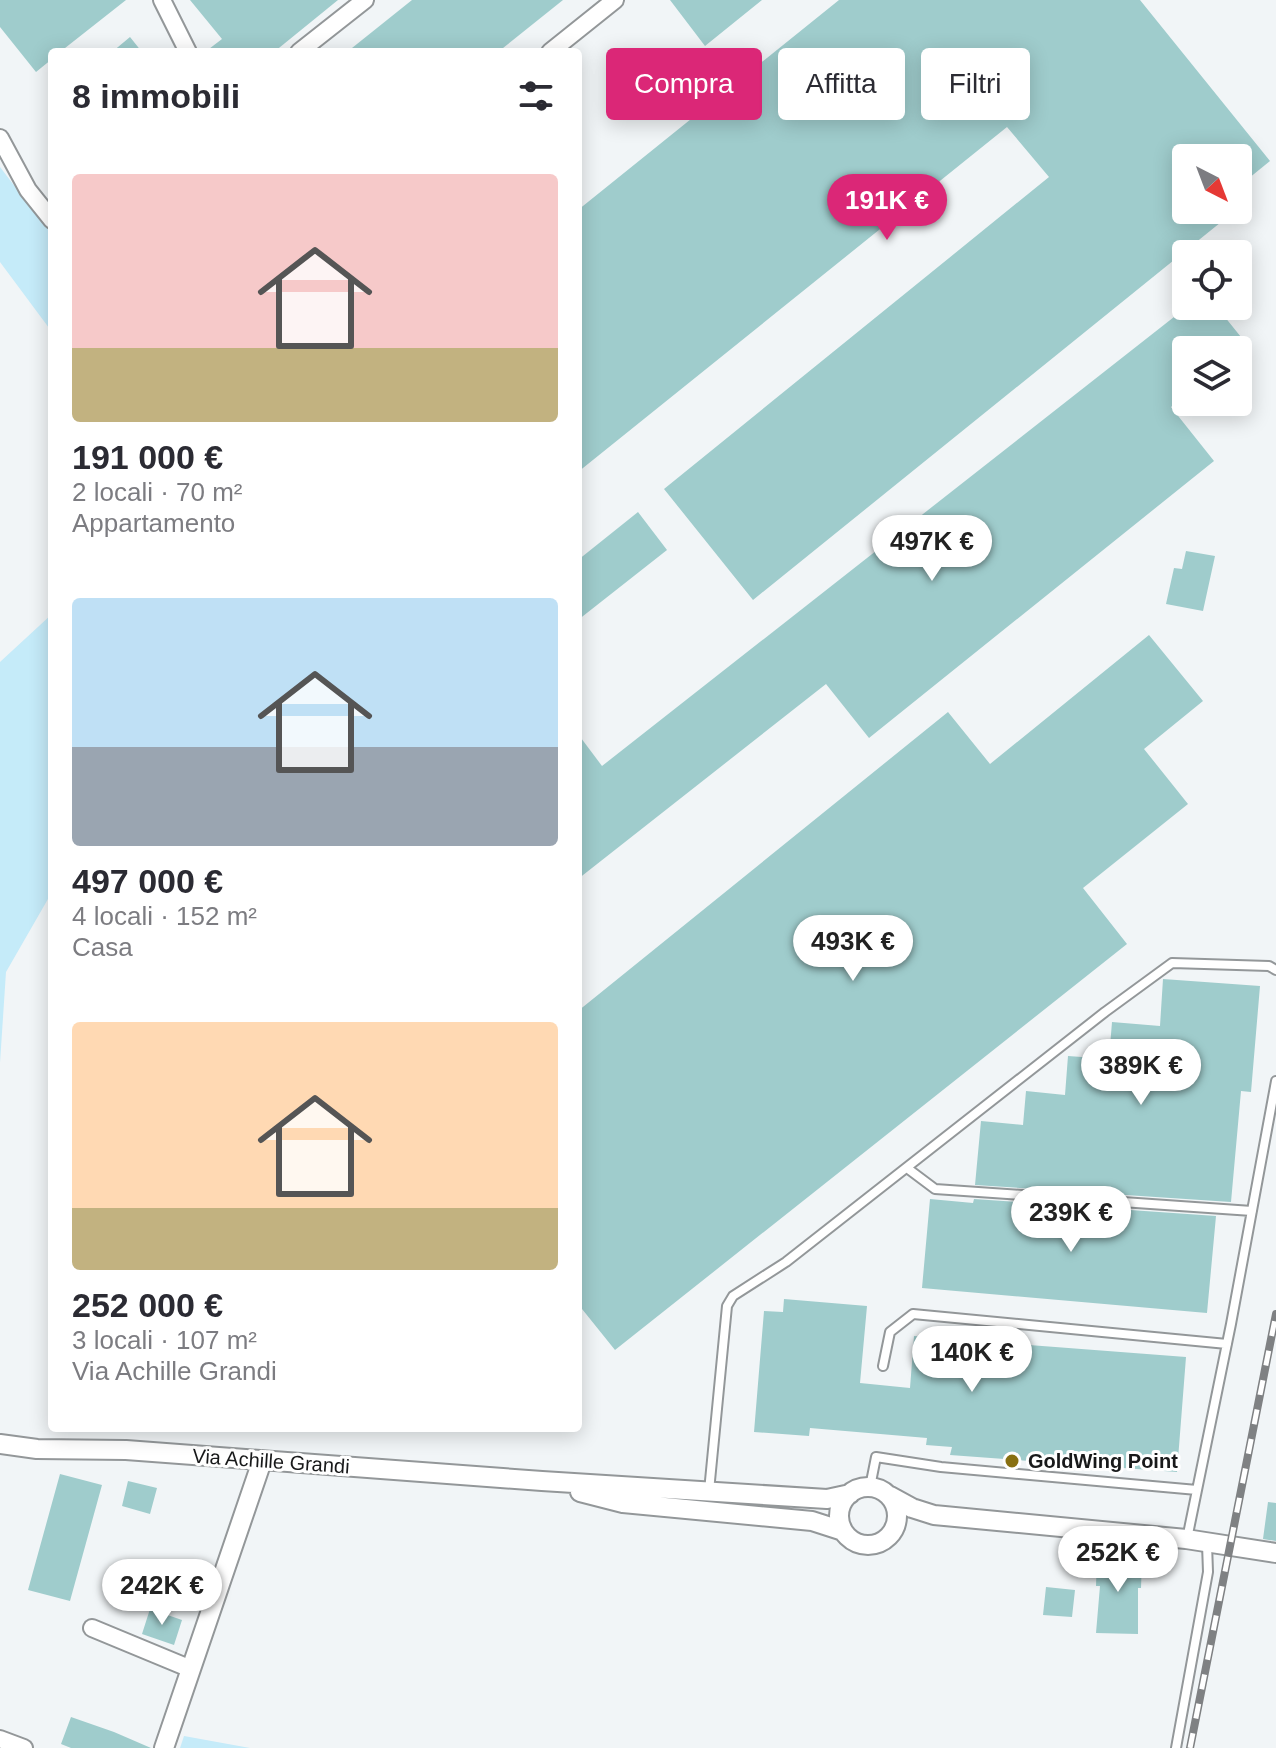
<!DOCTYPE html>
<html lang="it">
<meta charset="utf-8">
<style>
body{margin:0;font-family:Arial,sans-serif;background:#f2f2f3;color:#2b2b33;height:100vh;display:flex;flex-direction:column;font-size:30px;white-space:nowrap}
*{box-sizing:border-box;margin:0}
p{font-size:26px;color:#7c7c81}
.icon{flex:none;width:44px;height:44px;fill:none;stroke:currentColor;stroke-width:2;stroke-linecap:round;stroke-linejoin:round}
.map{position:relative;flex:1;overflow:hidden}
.sheet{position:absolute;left:48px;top:48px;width:534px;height:1384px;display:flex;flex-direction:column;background:#fff;border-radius:8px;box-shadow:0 4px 20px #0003}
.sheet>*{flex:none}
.hud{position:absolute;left:606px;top:48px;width:550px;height:72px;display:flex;gap:16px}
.needle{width:52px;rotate:138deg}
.controls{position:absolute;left:1172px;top:144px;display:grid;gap:16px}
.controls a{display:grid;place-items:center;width:80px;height:80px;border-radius:8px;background:#fff;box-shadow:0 4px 20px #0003;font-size:40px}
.price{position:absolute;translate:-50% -68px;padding:0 18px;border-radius:28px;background:#fff;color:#222;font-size:26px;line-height:52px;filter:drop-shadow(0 2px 4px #0008)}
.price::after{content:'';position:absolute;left:50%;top:48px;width:24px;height:18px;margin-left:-12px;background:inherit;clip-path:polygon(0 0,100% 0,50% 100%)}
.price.active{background:#db2777;color:#fff}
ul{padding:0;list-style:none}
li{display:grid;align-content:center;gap:16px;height:424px;padding:0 24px}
li span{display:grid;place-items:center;height:248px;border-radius:8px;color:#555}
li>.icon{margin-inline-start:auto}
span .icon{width:144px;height:144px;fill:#fffc;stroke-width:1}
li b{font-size:34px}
h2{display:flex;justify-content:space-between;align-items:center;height:96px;padding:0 24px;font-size:34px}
.chip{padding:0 28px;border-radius:8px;background:#fff;box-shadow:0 4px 20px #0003;font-size:28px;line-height:72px}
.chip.active{background:#db2777;color:#fff}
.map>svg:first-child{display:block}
</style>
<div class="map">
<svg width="1276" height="1748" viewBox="0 0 1276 1748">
<rect width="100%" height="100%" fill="#f1f5f7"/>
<!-- green -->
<path fill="#c5ebf9" d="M 0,167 L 52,235 L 52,332 L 0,262 Z
M 52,614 L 52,892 L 6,972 L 0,1063 L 0,662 Z
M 184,1736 L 250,1748 L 180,1748 Z"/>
<!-- building -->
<path fill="#9fcccc" d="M 0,0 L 126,0 L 60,52 L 52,52 L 52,59 L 36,72 L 0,27 Z
M 190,0 L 338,0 L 274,52 L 205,52 L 222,39 Z
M 412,0 L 563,0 L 498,52 L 347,52 Z
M 670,0 L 762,0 L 705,46 Z
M 839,0 L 1140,0 L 1270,161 L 1238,187 L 1238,158 L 1186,158 L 1186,210 L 1236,210 L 753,600 L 664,489 L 1049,177 L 1007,127 L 578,472 L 578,210 Z
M 130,37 L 142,52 L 112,52 Z
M 1188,306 L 1216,306 L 1245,342 L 1236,350 L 1186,350 L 1186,394 L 1171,407 L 1214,461 L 869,738 L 826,684 L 578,879 L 578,734 L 602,766 Z
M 638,512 L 667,550 L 578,620 L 578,560 Z
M 1186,551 L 1215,556 L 1203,611 L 1166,604 L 1174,568 L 1182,569 Z
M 1149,635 L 1203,701 L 1144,749 L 1188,804 L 1083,888 L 1127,944 L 615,1350 L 578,1304 L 578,1011 L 948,712 L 990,764 Z
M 1163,979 L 1260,986 L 1251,1092 L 1241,1091 L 1231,1202 L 975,1185 L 981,1121 L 1023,1125 L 1026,1091 L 1065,1095 L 1068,1056 L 1109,1059 L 1112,1022 L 1160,1026 Z
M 930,1199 L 973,1203 L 974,1199 L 1216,1216 L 1207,1313 L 922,1288 Z
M 784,1299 L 867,1306 L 860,1383 L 910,1388 L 914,1336 L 1186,1357 L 1177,1472 L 950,1455 L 952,1447 L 926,1445 L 927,1438 L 810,1428 L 809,1436 L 754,1432 L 764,1311 L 783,1312 Z
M 60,1474 L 102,1485 L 70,1601 L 28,1590 Z
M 128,1481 L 157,1488 L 150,1514 L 122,1506 Z
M 1268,1502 L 1276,1503 L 1276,1541 L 1263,1539 Z
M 1097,1556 L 1142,1558 L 1141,1588 L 1138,1588 L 1138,1634 L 1096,1633 L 1100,1586 L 1096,1586 Z
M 1046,1587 L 1075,1590 L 1072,1617 L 1043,1615 Z
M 150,1609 L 182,1620 L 174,1645 L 142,1634 Z
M 71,1717 L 114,1732 L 151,1748 L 71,1748 L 61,1744 Z"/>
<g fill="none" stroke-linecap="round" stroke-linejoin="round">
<defs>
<path id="service" d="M 907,1168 L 935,1189 L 1252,1211
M 883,1366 L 890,1332 L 913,1314 L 1227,1344
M 870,1487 L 876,1457 L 941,1467 L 1197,1490
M 709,1491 L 727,1306 L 733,1296 L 786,1262 L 1105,1012 L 1172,963 L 1269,966 L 1276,970
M 1187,1539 L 1231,1324 L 1276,1081
M 1176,1748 L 1208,1572 L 1207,1544"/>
<path id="minor" d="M 162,0 L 188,52
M 299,52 L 365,0
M 550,52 L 615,0
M 0,138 L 28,190 L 52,220
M 92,1628 L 191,1669
M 0,1739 L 24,1748"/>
<path id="tertiary" d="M 0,1444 L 37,1449 L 126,1450 L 542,1481 L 827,1499 L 850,1494
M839 1516a29 29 0 1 1 58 0a29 29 0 1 1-58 0Z
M 580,1492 L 623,1503 L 812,1521 L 843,1531
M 890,1496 L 912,1508 L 934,1515 L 1186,1539 L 1276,1553
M 164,1748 L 262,1461"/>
</defs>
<!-- service casing -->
<use href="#service" stroke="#939799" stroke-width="12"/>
<!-- minor casing -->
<use href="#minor" stroke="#939799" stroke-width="20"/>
<!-- tertiary casing -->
<use href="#tertiary" stroke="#939799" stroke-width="22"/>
<!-- service -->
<use href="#service" stroke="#fff" stroke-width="8"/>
<!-- minor -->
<use href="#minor" stroke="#fff" stroke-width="16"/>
<!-- tertiary -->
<use href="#tertiary" stroke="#fff" stroke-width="18"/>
<defs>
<path id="rail" d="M 1190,1748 L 1276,1314"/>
</defs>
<!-- rail casing -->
<use href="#rail" stroke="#7f8183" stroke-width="8"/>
<!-- rail -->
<use href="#rail" stroke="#fff" stroke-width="5" stroke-dasharray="15" stroke-linecap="butt"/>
</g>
<!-- markers -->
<circle fill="#887012" stroke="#fff" stroke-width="3" cx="1012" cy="1461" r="8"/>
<g text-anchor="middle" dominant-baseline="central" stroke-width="6" stroke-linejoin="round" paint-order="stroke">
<!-- street labels -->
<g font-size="20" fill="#18191a" stroke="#fff">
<text transform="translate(271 1461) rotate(4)">Via Achille Grandi</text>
</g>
<!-- poi labels -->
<g font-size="20" font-weight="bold" fill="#18191a" stroke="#fff" text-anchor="start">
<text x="1028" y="1461">GoldWing Point</text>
</g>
</g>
</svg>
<div class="controls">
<a><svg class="needle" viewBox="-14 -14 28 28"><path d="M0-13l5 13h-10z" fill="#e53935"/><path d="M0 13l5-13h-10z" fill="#7c7c81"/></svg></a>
<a><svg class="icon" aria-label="locate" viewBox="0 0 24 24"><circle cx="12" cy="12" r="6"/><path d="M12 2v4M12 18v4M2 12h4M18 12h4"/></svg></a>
<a><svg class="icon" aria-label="layers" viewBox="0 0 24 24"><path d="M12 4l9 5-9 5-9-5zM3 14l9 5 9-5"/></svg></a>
</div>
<b class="price active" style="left:887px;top:242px">191K €</b>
<b class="price" style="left:932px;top:583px">497K €</b>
<b class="price" style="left:853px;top:983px">493K €</b>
<b class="price" style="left:1141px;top:1107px">389K €</b>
<b class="price" style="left:1071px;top:1254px">239K €</b>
<b class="price" style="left:972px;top:1394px">140K €</b>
<b class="price" style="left:1118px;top:1594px">252K €</b>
<b class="price" style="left:162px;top:1627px">242K €</b>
<div class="hud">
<a class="chip active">Compra</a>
<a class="chip">Affitta</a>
<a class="chip">Filtri</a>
</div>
<section class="sheet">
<h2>8 immobili<svg class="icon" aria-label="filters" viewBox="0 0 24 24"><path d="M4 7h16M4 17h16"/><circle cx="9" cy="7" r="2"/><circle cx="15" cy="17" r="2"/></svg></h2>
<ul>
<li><span style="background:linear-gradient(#f6c9c9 70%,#c2b280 0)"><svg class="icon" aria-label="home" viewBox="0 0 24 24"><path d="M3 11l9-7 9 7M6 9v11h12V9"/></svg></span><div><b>191 000 €</b><p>2 locali · 70 m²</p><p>Appartamento</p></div></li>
<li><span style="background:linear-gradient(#bfe0f5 60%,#9aa5b1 0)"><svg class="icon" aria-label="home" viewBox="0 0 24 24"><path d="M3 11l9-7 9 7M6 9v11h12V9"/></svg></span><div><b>497 000 €</b><p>4 locali · 152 m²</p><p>Casa</p></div></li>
<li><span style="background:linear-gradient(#ffd9b3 75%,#c2b280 0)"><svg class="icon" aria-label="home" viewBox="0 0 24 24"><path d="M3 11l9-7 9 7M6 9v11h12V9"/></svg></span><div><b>252 000 €</b><p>3 locali · 107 m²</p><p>Via Achille Grandi</p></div></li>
</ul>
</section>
</div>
